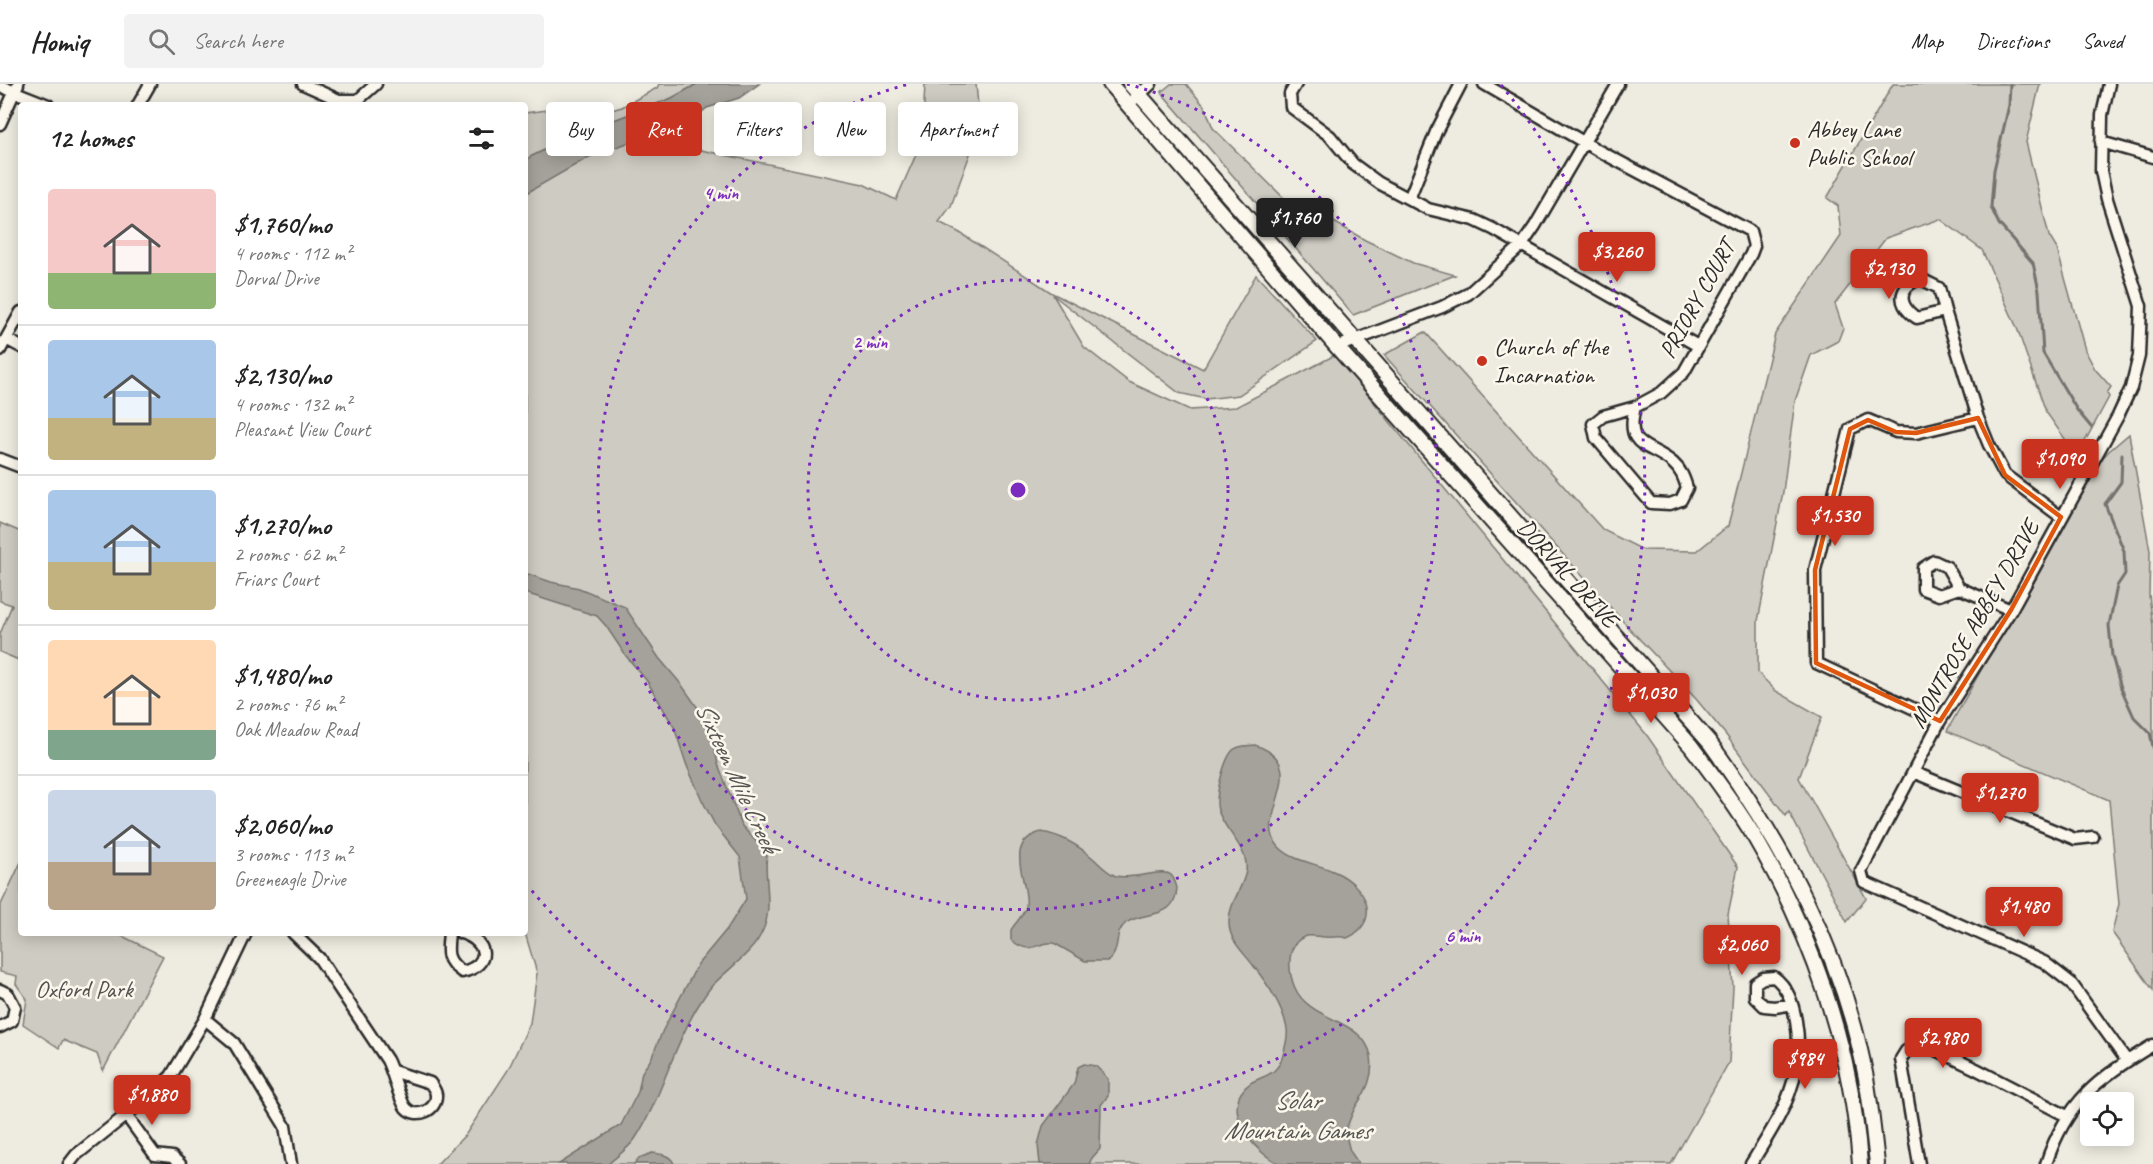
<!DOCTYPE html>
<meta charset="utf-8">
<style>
body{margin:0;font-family:Caveat,sans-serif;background:#f2f2f2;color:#222;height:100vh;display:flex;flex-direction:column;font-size:22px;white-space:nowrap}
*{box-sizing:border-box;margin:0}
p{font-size:20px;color:#767676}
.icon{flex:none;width:33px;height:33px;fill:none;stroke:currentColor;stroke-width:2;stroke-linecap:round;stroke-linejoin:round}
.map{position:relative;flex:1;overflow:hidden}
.details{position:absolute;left:18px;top:18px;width:510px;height:834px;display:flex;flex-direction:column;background:#fff;border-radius:6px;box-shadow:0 3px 15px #0003}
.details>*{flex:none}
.hud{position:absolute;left:546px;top:18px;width:570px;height:54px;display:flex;gap:12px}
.tools{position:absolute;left:2080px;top:1008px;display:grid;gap:12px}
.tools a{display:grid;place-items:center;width:54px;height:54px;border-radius:6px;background:#fff;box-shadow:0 3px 15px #0003;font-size:30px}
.price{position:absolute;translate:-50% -51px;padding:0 14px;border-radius:6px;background:#c8321e;color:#fff;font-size:20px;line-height:39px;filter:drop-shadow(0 2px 3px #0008)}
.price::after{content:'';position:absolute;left:50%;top:36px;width:18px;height:14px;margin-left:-9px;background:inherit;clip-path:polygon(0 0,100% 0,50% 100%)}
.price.current{background:#222;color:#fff}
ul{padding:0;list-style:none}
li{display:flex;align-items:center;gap:18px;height:150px;padding:0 30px}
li+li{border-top:2px solid #e0e0e0}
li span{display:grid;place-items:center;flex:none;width:168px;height:120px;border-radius:6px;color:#555}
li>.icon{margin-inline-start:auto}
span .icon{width:72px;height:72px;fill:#fffc;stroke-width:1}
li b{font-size:26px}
h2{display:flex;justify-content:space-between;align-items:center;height:72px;padding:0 30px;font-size:26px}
.pill{padding:0 21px;border-radius:6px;background:#fff;box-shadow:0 3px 15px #0003;font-size:21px;line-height:54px}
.pill.current{background:#c8321e;color:#fff}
header{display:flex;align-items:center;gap:36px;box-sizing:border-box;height:84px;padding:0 30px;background:#fff;border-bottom:2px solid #e0e0e0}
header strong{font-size:28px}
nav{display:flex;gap:33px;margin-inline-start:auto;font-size:21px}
.search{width:420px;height:54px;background:#f2f2f2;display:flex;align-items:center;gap:15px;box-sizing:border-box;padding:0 21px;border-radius:6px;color:#767676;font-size:22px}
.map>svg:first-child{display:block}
</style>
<header>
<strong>Homiq</strong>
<div class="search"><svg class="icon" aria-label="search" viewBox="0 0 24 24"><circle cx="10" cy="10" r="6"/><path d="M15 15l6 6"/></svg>Search here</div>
<nav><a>Map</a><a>Directions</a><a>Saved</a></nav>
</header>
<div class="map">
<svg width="2153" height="1080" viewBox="0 0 2153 1080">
<rect width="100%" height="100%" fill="#eeebe0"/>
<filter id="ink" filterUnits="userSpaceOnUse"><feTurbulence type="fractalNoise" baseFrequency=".0167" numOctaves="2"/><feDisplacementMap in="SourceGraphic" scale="12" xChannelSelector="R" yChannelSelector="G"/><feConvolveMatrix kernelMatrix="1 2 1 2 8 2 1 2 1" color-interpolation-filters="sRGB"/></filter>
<g filter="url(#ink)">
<!-- green -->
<path fill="#cecbc2" stroke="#7c7b76" stroke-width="1.5" d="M 659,0 L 697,0 L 672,14 L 596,44 L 863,100 L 896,116 L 922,57 L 925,0 L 976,0 L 980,43 L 951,122 L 939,138 L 960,149 L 1052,209 L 1203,285 L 1256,191 L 1317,257 L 1239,311 L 1206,315 L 1179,309 L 1053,211 L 1084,263 L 1129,298 L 1190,326 L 1236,323 L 1335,271 L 1646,650 L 1738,783 L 1728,830 L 1733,903 L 1729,978 L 1671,1080 L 437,1080 L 466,1050 L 508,986 L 530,939 L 537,889 L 525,849 L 525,29 L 554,25 L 594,31 L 622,23 L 657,4 Z
M 1171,0 L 1186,0 L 1205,23 L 1213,44 L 1300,130 L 1315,127 L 1365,156 L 1413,179 L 1455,191 L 1353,231 L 1161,8 Z
M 1893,0 L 2040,0 L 2026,58 L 2049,152 L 2057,165 L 2085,266 L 2095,285 L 2111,303 L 2107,309 L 2109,313 L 2077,372 L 2046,328 L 2017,244 L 1982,166 L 1940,135 L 1886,154 L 1835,220 L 1843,244 L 1838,257 L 1811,271 L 1795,317 L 1783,408 L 1758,537 L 1758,589 L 1776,607 L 1822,633 L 1799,694 L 1866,814 L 1847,838 L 1789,728 L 1786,732 L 1726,651 L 1696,615 L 1630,545 L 1384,271 L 1425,248 L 1603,446 L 1643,466 L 1697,467 L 1728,442 L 1775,250 L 1841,152 L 1838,122 L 1827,114 Z
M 2129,350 L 2150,467 L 2149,511 L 2153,542 L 2153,906 L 2112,848 L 2119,820 L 2109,716 L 1947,647 L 2096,381 L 2109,367 Z
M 0,439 L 21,448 L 21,577 L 0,568 L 0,550 L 12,521 L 0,517 Z
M 21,778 L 21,849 L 116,849 L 163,872 L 103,987 L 97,970 L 63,956 L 59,964 L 23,940 L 27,915 L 16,900 L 17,892 L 0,888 L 0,823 Z"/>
<!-- water -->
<path fill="#a4a29a" stroke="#74726e" stroke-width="1.5" d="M 697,0 L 759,0 L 739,14 L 707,24 L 693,35 L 589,73 L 525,110 L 525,77 L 530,73 L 577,50 L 672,14 Z
M 525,489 L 551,498 L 579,504 L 625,523 L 659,574 L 681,600 L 700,627 L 713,658 L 718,680 L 742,742 L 767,769 C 763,794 774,822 763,846 C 754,869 727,885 711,903 C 706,909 702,916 698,922 C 672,964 662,1014 635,1055 C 628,1065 617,1072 608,1080 L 559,1080 L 621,1041 L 638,1008 L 642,988 L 651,975 L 663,946 L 698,880 L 727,845 L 746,815 L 740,773 L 715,741 L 702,716 L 687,682 L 674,643 L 647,597 L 626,572 L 606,542 L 597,532 L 525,509 Z
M 1255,661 C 1316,681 1251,734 1279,763 C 1292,777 1316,779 1333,787 C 1350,794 1370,811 1367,831 C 1366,841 1357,850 1347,854 C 1340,851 1333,854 1325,853 C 1319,853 1313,851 1307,852 C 1285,858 1288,888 1295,904 C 1310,938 1363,934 1371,972 C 1374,990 1368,1005 1358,1019 C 1352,1027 1349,1039 1345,1048 L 1350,1067 L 1359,1080 C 1341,1080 1323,1080 1305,1080 C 1298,1080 1288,1080 1282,1080 C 1258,1073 1226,1034 1241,1009 C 1255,987 1277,1000 1284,967 C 1286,960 1288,952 1287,945 C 1283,921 1267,900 1253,881 C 1243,868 1229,856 1229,839 C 1228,821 1243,804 1246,787 C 1249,764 1224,747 1218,726 C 1214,714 1224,675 1233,666 C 1239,661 1248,662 1255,661 Z
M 1041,748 C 1062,751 1078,761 1094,775 C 1100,781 1108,789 1116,792 C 1131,796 1164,784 1171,791 C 1174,794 1176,800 1177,804 C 1175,837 1145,826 1126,839 C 1113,849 1121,868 1108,877 L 1085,877 L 1054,859 C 1036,857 1032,873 1011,856 L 1011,846 C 1016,837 1024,832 1026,822 C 1030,799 1001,759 1041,748 Z
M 1084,980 L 1096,982 L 1108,995 L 1108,1012 L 1101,1021 L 1100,1065 L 1092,1074 L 1089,1080 L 1040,1080 L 1038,1061 L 1043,1042 L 1074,1000 L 1078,983 Z
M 652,1069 C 661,1070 671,1071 674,1080 L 634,1080 L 639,1074 Z"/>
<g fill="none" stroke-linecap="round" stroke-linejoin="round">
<!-- stream -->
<path stroke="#74726e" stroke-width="3" d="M 2010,0 L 2009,21 L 1994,86 L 1991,123 L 1999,140 L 2033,179 L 2039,207 L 2043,269 L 2077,326 L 2091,343
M 2122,370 L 2121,398 L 2105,420 L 2124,467 L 2125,490 L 2117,502 L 2109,541 L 2112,572 L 2121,604 L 2134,633 L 2150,649 L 2153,663"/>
<defs>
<path id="minor" d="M 303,0 L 339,16 L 358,16 L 376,0
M 1296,0 L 1290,10 L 1291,23 L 1330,52 L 1353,80 L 1379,99 L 1428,125 L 1474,136 L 1493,145 L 1698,262
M 1484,0 L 1599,67 L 1750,147 L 1754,162 L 1751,170 L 1684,288 L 1661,309 L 1635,323 L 1603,332 L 1593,340 L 1596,354 L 1651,419 L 1670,420 L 1681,416 L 1687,404 C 1684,394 1681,386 1673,379 C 1650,359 1624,366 1635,323
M 2109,0 L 2102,31 L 2101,87 L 2107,115 L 2141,222 L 2139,272 L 2131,304 L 2118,332 L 2011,526 L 1940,637 L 1861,787 L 1864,798 L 2044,878 L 2071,899 L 2127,977
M 0,2 L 48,21
M 138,21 L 150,0
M 1128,21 L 1151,0
M 0,40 L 18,0
M 2101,58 L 2153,73
M 1409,115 L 1436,48 L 1461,0
M 1919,194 L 1939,204 L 1945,227 L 1917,234 C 1907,228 1897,216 1906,204 C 1909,200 1915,197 1919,194 Z
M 1945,227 L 1978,334 L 1989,361 L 2005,391 L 2061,433
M 6,255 L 21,263
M 1337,263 L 1442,223 L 1468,210 L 1522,161 L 1535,142 L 1618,0
M 0,266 L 21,228
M 0,375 L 21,383
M 1959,504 L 1939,511 L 1923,505 L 1923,484 L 1934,477 L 1947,483 L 1959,504 L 2011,526
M 1940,637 L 1816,579 L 1815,486 L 1850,345 L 1868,336 L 1896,348 L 1916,349 L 1978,334
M 1913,688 L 2075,755 L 2093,753
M 293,849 L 319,874 L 387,976 C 393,987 400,1018 406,1024 C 416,1035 437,1027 436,1011 C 436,1007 433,1003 430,999 L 393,987
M 449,849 C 447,868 445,876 462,888 C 492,881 488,857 461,849
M 0,906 L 8,910 L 15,923 L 12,937 L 0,943
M 205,935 L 234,959 L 264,1008 L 285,1042 L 291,1080
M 126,1031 L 155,1071 L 172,1073 L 180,1080
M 69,1080 L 76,1071 L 150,1012 L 171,992 L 205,935 L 246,849
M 1751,1080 C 1780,1033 1806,995 1796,937 C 1793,920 1788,903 1774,893 L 1763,894 L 1755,899 L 1755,913 L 1764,922 L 1775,923 L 1792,920
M 1919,1080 L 1901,975 L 1906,967 L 1924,960 L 1976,985 L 2067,1032
M 2046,1080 C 2066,1018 2099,993 2153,961"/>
<path id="secondary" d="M 1110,0 L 1337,263 L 1691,662 C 1713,691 1735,721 1754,752 C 1812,851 1852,965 1860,1080
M 1130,0 L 1710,659 C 1783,760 1843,870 1866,994 C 1871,1022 1874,1052 1877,1080"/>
</defs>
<!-- minor casing -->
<use href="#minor" stroke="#2b2b2b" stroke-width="15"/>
<!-- secondary casing -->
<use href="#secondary" stroke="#2b2b2b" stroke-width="18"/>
<!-- minor -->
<use href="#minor" stroke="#fbf7ec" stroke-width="10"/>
<!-- secondary -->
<use href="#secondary" stroke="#fbf7ec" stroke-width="14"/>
</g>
</g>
<!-- marked area -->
<path fill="none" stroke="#df570e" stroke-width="4.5" stroke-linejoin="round" d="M 1978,334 L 2005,391 L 2061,433 L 2011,526 L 1940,637 L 1816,579 L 1815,486 L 1850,345 L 1868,336 L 1896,348 L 1916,349 Z"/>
<!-- distance rings -->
<g fill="none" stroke="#7b2cbf" stroke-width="3" stroke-dasharray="3 6">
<circle cx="1018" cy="406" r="210"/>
<path d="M1127 0A420 420 0 1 1 909 0"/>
<path d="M1501 1A630 630 0 1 1 528 802"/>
</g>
<!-- markers -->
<g fill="#c8321e" stroke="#fbf7ec" stroke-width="2">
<circle cx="1795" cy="59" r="6"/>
<circle cx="1482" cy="277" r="6"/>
</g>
<g text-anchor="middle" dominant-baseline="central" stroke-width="5" stroke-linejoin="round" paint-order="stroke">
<!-- poi labels -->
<g font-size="24" fill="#2b2b2b" stroke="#fbf7ec" text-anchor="start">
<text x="1807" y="45">Abbey Lane<tspan x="1807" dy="28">Public School</tspan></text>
<text x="1494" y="263">Church of the<tspan x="1494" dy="28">Incarnation</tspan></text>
</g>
<!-- street labels -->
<g font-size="24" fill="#2b2b2b" stroke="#fbf7ec">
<text transform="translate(1697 215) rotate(-61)">PRIORY COURT</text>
<text transform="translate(1568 489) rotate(48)">DORVAL DRIVE</text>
<text transform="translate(1974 540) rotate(-60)">MONTROSE ABBEY DRIVE</text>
</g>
<!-- park labels -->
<g font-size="24" fill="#545351" stroke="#fbf7ec">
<text x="84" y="905">Oxford Park</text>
</g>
<!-- water labels -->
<g font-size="26" font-style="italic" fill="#555552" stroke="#fbf7ec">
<text transform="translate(737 693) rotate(65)">Sixteen Mile Creek</text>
<text x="1297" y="1016">Solar<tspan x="1297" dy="30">Mountain Games</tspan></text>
</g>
</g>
<circle cx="1018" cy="406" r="9" fill="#7b2cbf" stroke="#fbf7ec" stroke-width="3"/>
<g font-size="18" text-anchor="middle" font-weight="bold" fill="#7b2cbf" stroke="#fbf7ec" stroke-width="5" stroke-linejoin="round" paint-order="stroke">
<text x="721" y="115">4 min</text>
<text x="870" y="264">2 min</text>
<text x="1463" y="858">6 min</text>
</g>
</svg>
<div class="tools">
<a><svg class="icon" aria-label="locate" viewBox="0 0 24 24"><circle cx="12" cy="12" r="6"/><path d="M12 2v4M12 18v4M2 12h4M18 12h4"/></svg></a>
</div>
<b class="price current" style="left:1295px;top:165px">$1,760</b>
<b class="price" style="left:1617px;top:199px">$3,260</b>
<b class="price" style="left:1889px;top:216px">$2,130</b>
<b class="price" style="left:2060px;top:406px">$1,090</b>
<b class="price" style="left:1835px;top:463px">$1,530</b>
<b class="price" style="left:1651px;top:640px">$1,030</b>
<b class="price" style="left:2000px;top:740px">$1,270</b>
<b class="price" style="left:2024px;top:854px">$1,480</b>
<b class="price" style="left:1742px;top:892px">$2,060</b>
<b class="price" style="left:1943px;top:985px">$2,980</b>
<b class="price" style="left:1805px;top:1006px">$984</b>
<b class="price" style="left:152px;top:1042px">$1,880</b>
<div class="hud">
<a class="pill">Buy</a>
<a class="pill current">Rent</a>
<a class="pill">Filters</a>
<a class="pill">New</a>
<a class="pill">Apartment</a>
</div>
<section class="details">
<h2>12 homes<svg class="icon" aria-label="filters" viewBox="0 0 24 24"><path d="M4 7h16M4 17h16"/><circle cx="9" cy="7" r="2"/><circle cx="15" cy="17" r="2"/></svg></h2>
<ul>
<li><span style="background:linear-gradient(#f6c9c9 70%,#8fb573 0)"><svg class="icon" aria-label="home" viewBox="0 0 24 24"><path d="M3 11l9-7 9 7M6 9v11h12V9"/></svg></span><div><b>$1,760/mo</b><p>4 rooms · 112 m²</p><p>Dorval Drive</p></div></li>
<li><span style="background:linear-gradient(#a9c7e8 65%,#c2b280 0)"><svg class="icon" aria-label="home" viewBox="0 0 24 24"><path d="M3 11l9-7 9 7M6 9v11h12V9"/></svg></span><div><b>$2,130/mo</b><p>4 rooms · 132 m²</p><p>Pleasant View Court</p></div></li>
<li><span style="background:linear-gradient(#a9c7e8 60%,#c2b280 0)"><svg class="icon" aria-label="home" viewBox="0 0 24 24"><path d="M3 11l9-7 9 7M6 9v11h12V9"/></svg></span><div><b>$1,270/mo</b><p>2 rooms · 62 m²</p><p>Friars Court</p></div></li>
<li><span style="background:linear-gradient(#ffd9b3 75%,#7fa58c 0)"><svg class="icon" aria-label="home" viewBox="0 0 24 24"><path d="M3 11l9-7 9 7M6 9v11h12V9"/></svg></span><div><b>$1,480/mo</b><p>2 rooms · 76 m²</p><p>Oak Meadow Road</p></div></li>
<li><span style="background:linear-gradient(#c9d6e8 60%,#b9a48a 0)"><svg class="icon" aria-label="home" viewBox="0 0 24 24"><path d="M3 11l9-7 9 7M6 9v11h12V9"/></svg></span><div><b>$2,060/mo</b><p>3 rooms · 113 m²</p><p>Greeneagle Drive</p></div></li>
</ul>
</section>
</div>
